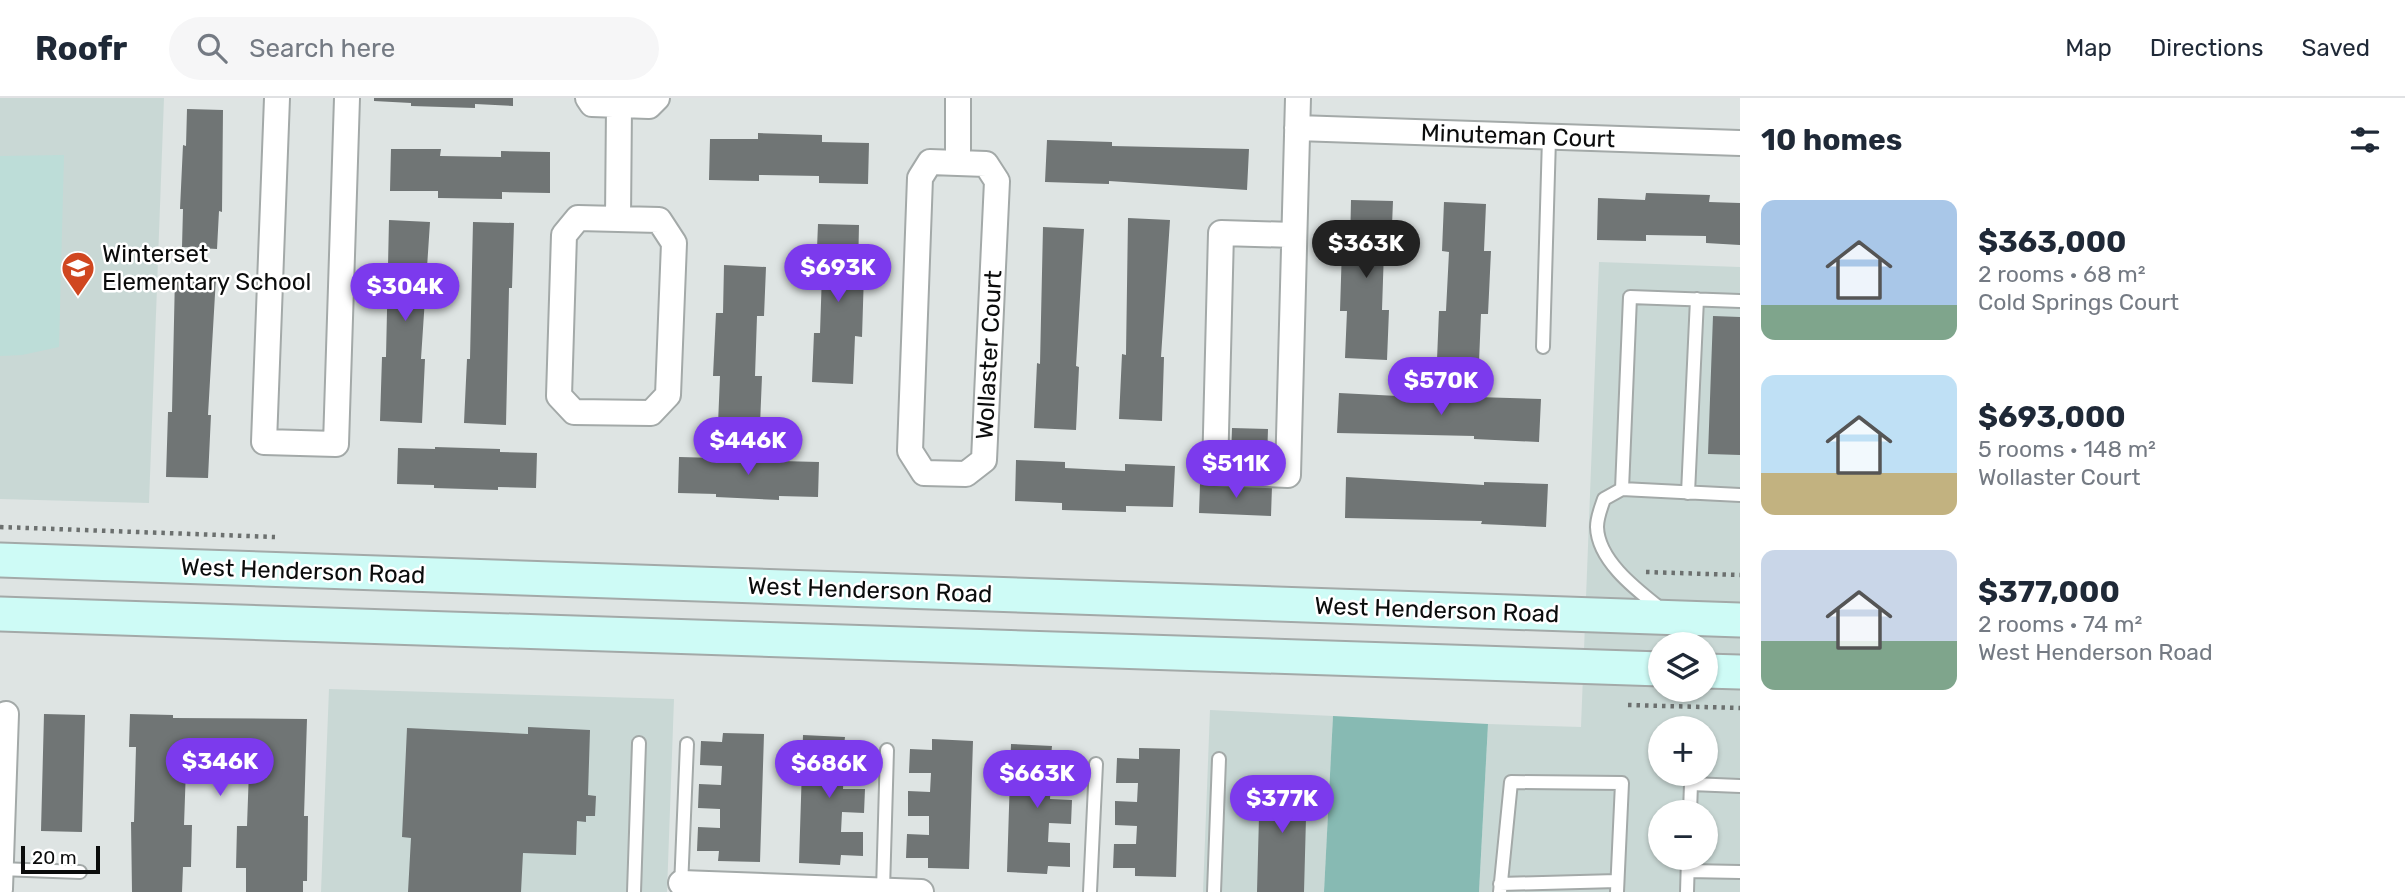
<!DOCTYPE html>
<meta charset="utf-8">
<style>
body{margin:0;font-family:Rubik,sans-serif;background:#f6f6f7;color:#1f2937;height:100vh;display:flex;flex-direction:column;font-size:26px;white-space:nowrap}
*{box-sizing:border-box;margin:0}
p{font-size:23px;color:#747a83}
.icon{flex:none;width:38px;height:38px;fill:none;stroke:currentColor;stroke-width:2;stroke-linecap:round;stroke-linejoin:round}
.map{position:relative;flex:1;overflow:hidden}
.side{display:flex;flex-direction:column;background:#fff;width:665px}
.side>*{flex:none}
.buttons{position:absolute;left:1648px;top:534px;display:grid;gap:14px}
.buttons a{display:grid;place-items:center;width:70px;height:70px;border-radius:50%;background:#fff;box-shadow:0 2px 5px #0004;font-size:35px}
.scale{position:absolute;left:21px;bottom:18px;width:79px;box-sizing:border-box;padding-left:7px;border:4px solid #0b0c0c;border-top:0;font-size:19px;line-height:24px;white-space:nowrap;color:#0b0c0c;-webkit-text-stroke:5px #fff;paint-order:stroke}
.price{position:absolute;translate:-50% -60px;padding:0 16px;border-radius:24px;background:#7c3aed;color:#fff;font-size:23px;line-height:46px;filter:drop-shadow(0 2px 4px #0008)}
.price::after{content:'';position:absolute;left:50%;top:42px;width:21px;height:16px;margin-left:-10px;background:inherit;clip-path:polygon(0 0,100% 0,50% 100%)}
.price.selected{background:#222;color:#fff}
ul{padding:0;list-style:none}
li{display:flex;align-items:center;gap:21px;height:175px;padding:0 21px}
li span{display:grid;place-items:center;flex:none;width:196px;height:140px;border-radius:14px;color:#555}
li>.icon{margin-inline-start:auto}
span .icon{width:84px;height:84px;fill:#fffc;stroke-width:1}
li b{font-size:30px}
h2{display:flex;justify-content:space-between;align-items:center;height:84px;padding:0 21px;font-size:30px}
header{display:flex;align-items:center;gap:42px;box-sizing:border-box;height:98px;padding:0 35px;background:#fff;border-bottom:2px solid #e0e1e3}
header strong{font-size:33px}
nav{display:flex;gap:38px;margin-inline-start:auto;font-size:24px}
.search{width:490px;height:63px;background:#f6f6f7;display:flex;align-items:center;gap:18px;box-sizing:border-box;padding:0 24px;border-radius:38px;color:#747a83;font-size:26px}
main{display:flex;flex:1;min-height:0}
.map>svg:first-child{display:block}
</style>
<header>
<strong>Roofr</strong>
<div class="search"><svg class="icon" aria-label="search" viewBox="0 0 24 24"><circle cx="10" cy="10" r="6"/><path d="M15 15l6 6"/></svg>Search here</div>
<nav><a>Map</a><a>Directions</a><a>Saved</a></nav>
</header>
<main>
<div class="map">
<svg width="1740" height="794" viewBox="0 0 1740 794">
<rect width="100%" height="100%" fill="#dee4e3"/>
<!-- built -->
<path fill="#c9d8d5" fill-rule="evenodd" d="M 0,0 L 164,0 L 149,405 L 0,401 Z
M 1599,164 L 1740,169 L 1740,794 L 1479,794 L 1488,626 L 1581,629 ZM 1661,546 L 1706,546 L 1706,592 L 1661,592 ZM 1661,630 L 1706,630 L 1706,676 L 1661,676 ZM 1661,714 L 1706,714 L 1706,760 L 1661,760 Z
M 329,591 L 674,601 L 667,794 L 321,794 Z
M 1210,612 L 1333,618 L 1324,794 L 1203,794 Z"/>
<!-- green -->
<path fill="#bdddd8" d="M 64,57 L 59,249 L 22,257 L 0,258 L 0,58 Z"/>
<!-- forest -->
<path fill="#87bab3" d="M 1333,618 L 1488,626 L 1479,794 L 1324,794 Z"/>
<!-- building -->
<path fill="#707575" d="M 374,0 L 513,0 L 513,8 L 475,6 L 475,10 L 411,8 L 411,5 L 374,3 Z
M 187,11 L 223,12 L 222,114 L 219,113 L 217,151 L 182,149 L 183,111 L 180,111 L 183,47 L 186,48 Z
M 758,35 L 822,37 L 822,44 L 869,45 L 868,86 L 819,85 L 819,78 L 759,77 L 759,83 L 709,82 L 710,41 L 758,41 Z
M 1047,42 L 1112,44 L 1112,48 L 1249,51 L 1247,92 L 1109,83 L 1109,86 L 1045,84 Z
M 391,51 L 441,51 L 440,58 L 501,59 L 501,53 L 550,54 L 550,95 L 502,94 L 502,101 L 438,100 L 438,93 L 390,93 Z
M 1646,95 L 1710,97 L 1709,104 L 1740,105 L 1740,147 L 1706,145 L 1706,138 L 1646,137 L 1646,143 L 1597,142 L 1598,100 L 1645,102 Z
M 1351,102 L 1393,103 L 1391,152 L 1384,152 L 1382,212 L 1389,212 L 1387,262 L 1345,260 L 1347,213 L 1340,213 L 1342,149 L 1350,149 Z
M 1444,104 L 1486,106 L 1484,153 L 1491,153 L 1488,216 L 1481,216 L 1479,264 L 1437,262 L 1439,213 L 1446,213 L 1449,154 L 1442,153 Z
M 1128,120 L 1170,122 L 1161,259 L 1164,259 L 1162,323 L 1119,321 L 1122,256 L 1126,257 Z
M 389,122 L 430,124 L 421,261 L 425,261 L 422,325 L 380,323 L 382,259 L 386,259 Z
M 473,124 L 514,125 L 512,190 L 509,190 L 506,327 L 464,325 L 467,261 L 470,261 Z
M 818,126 L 859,127 L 858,174 L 864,175 L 862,239 L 855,238 L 853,286 L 812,284 L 814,235 L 820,235 L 822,175 L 816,175 Z
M 1043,129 L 1084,131 L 1076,268 L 1079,269 L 1076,332 L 1034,330 L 1037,265 L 1040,266 Z
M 724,167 L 766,169 L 764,218 L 757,218 L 755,278 L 762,278 L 760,327 L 718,326 L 720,278 L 713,278 L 716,215 L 723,215 Z
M 175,178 L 216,179 L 208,317 L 211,317 L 208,380 L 166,379 L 168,314 L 172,314 Z
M 1713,218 L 1740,219 L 1740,357 L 1708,356 Z
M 1339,295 L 1477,302 L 1477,299 L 1541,301 L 1539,344 L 1474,341 L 1474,338 L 1337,335 Z
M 1232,330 L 1268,331 L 1267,362 L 1231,360 Z
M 435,349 L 500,351 L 500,354 L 537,355 L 536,390 L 498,389 L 498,392 L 434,390 L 434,387 L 397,386 L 398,350 L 435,351 Z
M 717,358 L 782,360 L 781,363 L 819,364 L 818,399 L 779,398 L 779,402 L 716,399 L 716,396 L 678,395 L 679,359 L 717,360 Z
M 1016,362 L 1065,364 L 1065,370 L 1125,373 L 1125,366 L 1175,368 L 1173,409 L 1126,408 L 1126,414 L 1062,412 L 1062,405 L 1015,403 Z
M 1346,379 L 1484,387 L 1484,384 L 1548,386 L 1546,429 L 1481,426 L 1482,423 L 1345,420 Z
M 1200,386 L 1272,388 L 1271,418 L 1199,415 Z
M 44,616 L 85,617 L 82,734 L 41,733 Z
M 130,616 L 173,617 L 173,620 L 307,621 L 304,718 L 308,718 L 307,783 L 303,783 L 303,794 L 246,794 L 246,770 L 236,770 L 237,728 L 247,728 L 249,672 L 186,670 L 184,727 L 192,727 L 191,769 L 183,769 L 182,794 L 132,794 L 131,724 L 134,724 L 136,649 L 129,649 Z
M 528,629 L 590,632 L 588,697 L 596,698 L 595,718 L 586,718 L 586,724 L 577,723 L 576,757 L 523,755 L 521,794 L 408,794 L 411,740 L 402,739 L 407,630 L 528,636 Z
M 723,635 L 764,636 L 760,764 L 718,763 L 719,753 L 697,753 L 698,729 L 720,730 L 720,711 L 698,710 L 699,686 L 721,687 L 722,668 L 700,667 L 701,643 L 722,644 Z
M 803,637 L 845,639 L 844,648 L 866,649 L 865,672 L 844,672 L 843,691 L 865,691 L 864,715 L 842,714 L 841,734 L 863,734 L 863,758 L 841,757 L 840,767 L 799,765 Z
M 932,641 L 973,643 L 969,771 L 928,770 L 928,760 L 906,760 L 907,736 L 929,737 L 929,718 L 908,718 L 908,693 L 930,694 L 931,675 L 909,675 L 910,651 L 932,652 Z
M 1011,646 L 1052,648 L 1051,659 L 1073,659 L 1073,683 L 1051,683 L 1050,701 L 1072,702 L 1071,726 L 1049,725 L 1048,744 L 1070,745 L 1070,769 L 1048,768 L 1047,776 L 1007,774 Z
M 1139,650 L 1180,651 L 1176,779 L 1135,778 L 1135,770 L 1113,770 L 1114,746 L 1136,746 L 1137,728 L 1115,727 L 1115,703 L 1137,704 L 1138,685 L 1116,685 L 1117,660 L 1139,661 Z
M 1260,680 L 1307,682 L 1304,794 L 1257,794 Z"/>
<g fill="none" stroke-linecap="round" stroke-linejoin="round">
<defs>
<path id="lane" d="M 1543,249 L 1549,40
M 1622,391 L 1630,199 L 1740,203
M 1688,395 L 1697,201
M 1661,511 C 1637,492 1598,463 1597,429 C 1597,419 1601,410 1604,401 L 1622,391 L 1740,397
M 1690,714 L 1691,686 L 1740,688
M 0,771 L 80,774
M 1688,773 L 1740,774
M 1500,786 L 1617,783
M 681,789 L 687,646
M 883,792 L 887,652
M 634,794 L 639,645
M 1090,794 L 1096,666
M 1214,794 L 1219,661
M 1500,794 L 1511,684 L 1622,685 L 1617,794
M 1687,794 L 1688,760"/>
<path id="street" d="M 277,0 L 264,344 L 336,346 L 347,0
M 588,0 L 592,6 L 649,8 L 657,0
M 1297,30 L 1740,45
M 930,64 L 986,66 L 997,83 L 984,362 L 966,376 L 924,375 L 910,353 L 920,80 Z
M 958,64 L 958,0
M 578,120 L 659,122 L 674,145 L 668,297 L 651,315 L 574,314 L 559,298 L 564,137 Z
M 618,120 L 619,8
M 1294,137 L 1221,135 L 1215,374 L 1288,377 L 1298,0
M 681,785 L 921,794
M 0,791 L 6,616"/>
<path id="secondary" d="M 0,462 L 1740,522
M 0,516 L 1661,571
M 1706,573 L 1740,574"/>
</defs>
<!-- lane casing -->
<use href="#lane" stroke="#a3a9a8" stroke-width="16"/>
<!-- street casing -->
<use href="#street" stroke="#a3a9a8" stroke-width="28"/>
<!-- secondary casing -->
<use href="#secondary" stroke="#a3a9a8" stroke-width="37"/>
<!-- path -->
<path stroke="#6c706f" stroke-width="4.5" stroke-dasharray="3.5 5" stroke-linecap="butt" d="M 0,429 L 275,439
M 1646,474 L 1740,477
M 1628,607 L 1740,610"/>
<!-- lane -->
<use href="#lane" stroke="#fff" stroke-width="12"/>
<!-- street -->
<use href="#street" stroke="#fff" stroke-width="24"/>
<!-- secondary -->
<use href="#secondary" stroke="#cefbf6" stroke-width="33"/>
</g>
<!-- icons -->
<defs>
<symbol id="school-pin" viewBox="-11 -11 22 30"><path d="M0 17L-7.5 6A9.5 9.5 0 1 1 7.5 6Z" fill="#d04720" stroke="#fff"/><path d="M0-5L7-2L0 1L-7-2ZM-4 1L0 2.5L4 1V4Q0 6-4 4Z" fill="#fff"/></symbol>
</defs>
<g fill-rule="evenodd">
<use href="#school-pin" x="59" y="151" width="38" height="52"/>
</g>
<g text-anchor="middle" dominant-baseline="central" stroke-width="5" stroke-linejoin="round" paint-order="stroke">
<!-- street labels -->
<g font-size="24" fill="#0b0c0c" stroke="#fff">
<text transform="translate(1518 38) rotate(2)">Minuteman Court</text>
<text transform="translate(989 257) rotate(-87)">Wollaster Court</text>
<text transform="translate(303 473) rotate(2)">West Henderson Road</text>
<text transform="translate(870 492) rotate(2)">West Henderson Road</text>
<text transform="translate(1437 512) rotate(2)">West Henderson Road</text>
</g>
<!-- poi labels -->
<g font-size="24" fill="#0b0c0c" stroke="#fff" text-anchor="start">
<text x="102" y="156">Winterset<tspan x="102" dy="28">Elementary School</tspan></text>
</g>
</g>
</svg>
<div class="buttons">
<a><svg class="icon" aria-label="layers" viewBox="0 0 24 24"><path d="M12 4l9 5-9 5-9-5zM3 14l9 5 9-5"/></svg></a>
<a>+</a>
<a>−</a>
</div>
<div class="scale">20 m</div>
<b class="price selected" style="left:1366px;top:182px">$363K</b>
<b class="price" style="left:838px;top:206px">$693K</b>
<b class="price" style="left:405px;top:225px">$304K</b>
<b class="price" style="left:1441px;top:319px">$570K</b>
<b class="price" style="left:748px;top:379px">$446K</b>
<b class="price" style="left:1236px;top:402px">$511K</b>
<b class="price" style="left:220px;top:700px">$346K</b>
<b class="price" style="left:829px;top:702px">$686K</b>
<b class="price" style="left:1037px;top:712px">$663K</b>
<b class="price" style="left:1282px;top:737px">$377K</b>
</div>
<section class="side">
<h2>10 homes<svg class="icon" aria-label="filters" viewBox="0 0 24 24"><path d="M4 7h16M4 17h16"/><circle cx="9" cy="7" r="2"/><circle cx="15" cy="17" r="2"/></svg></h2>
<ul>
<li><span style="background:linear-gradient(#a9c7e8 75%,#7fa58c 0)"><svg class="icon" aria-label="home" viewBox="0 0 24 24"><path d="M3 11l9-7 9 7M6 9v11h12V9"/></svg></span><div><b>$363,000</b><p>2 rooms · 68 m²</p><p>Cold Springs Court</p></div></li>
<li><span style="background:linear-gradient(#bfe0f5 70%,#c2b280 0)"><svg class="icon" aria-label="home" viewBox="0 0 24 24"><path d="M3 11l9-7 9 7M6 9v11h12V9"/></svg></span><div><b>$693,000</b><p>5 rooms · 148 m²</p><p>Wollaster Court</p></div></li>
<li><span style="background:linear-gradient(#c9d6e8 65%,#7fa58c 0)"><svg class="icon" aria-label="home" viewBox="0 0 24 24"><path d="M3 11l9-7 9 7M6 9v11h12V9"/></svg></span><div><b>$377,000</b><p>2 rooms · 74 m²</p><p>West Henderson Road</p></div></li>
</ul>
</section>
</main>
